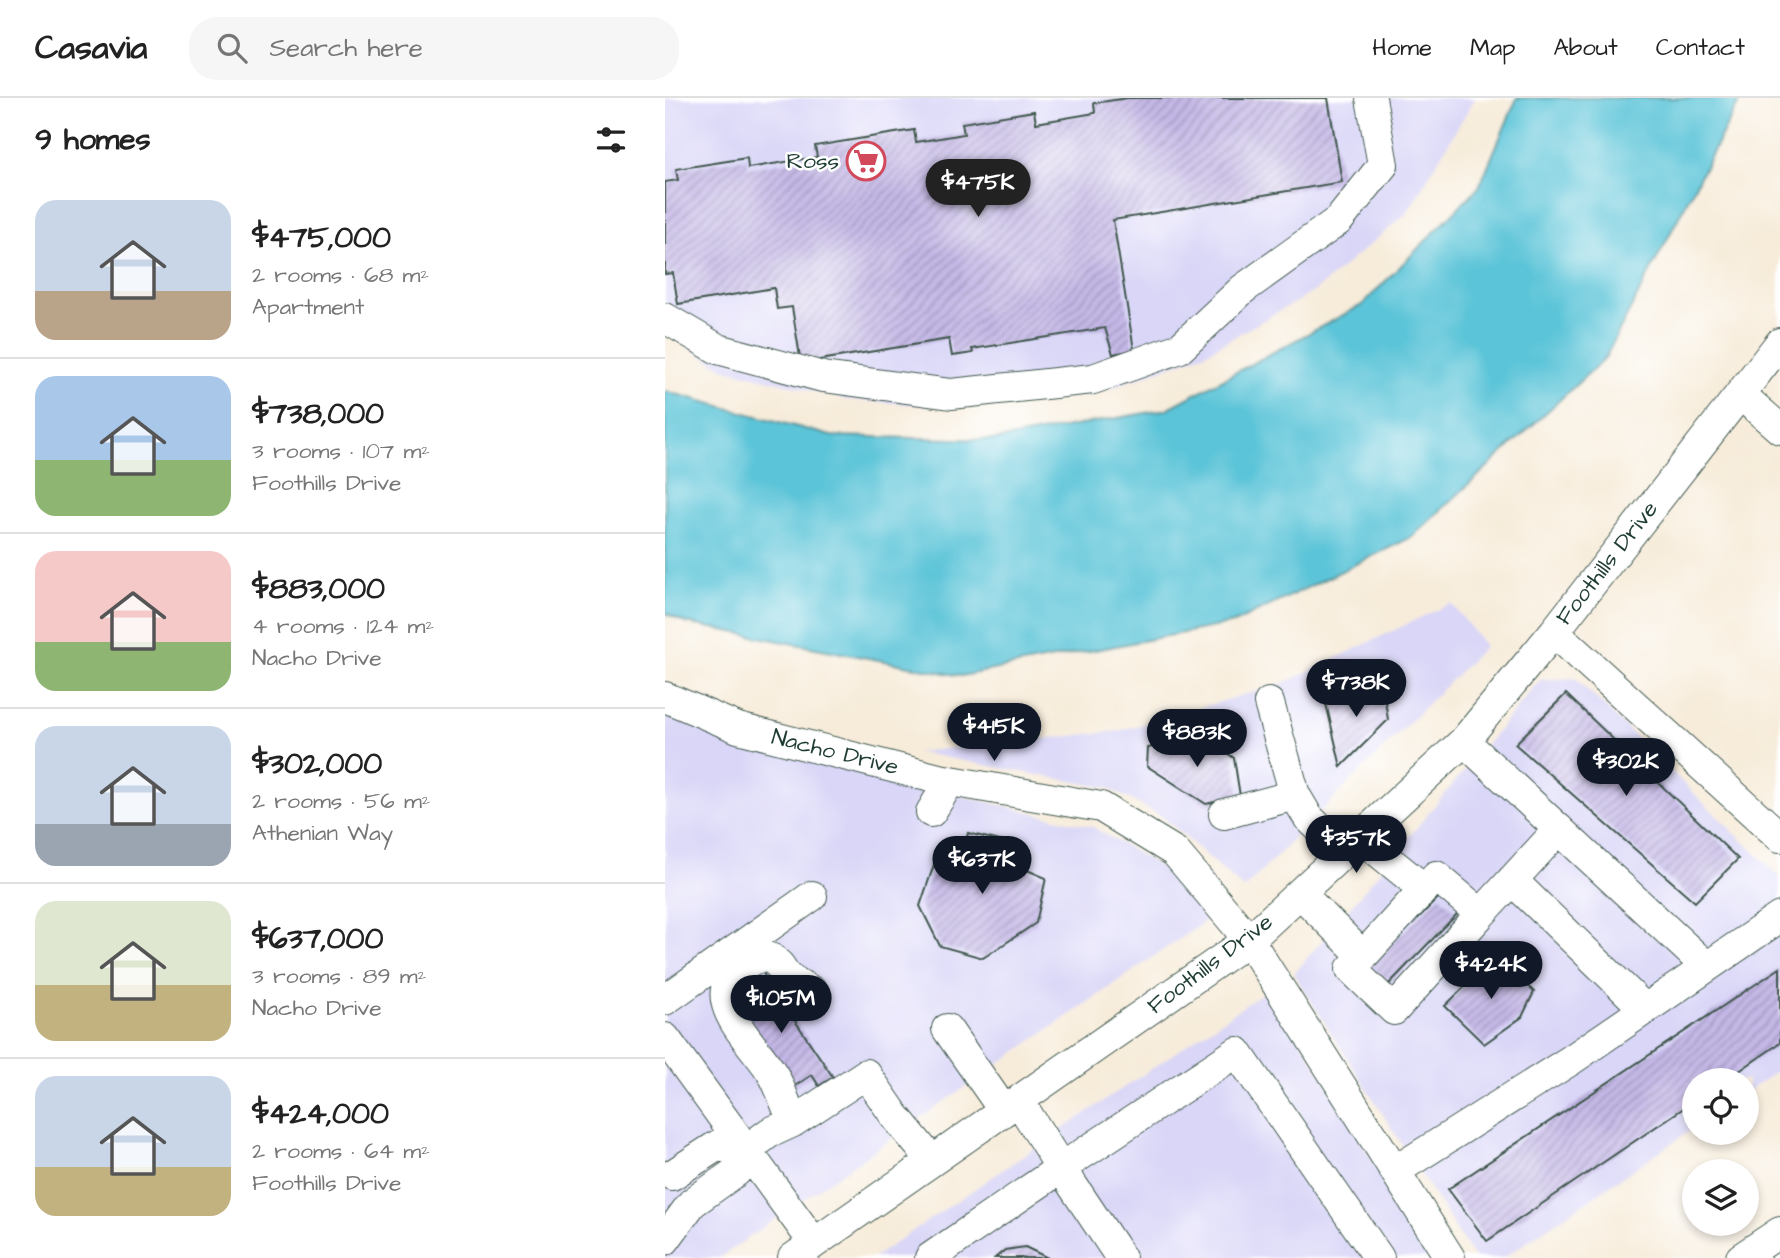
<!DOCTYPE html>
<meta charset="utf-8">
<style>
body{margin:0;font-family:"Architects Daughter",sans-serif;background:#f6f6f6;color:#222;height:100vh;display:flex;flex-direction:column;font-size:26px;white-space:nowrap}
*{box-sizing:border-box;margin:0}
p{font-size:23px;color:#767676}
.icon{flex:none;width:38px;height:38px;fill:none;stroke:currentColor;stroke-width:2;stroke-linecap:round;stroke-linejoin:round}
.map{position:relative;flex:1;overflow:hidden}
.panel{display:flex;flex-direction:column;background:#fff;width:665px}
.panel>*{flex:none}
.fabs{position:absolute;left:1017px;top:970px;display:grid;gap:14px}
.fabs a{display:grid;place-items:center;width:77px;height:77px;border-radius:50%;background:#fff;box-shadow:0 4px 10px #0003;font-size:35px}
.price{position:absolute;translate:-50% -60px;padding:0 16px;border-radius:24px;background:#111827;color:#fff;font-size:23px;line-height:46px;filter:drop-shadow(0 2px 4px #0008)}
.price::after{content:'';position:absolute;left:50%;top:42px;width:21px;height:16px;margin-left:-10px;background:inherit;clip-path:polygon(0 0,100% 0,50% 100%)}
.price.on{background:#222;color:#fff}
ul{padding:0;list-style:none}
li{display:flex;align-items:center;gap:21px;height:175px;padding:0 35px}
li+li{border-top:2px solid #e0e0e0}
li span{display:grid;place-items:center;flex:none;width:196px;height:140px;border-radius:21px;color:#555}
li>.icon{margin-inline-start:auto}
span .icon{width:84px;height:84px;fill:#fffc;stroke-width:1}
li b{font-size:30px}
h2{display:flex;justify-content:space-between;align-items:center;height:84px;padding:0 35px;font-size:30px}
header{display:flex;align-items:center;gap:42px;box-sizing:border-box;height:98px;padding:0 35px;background:#fff;border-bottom:2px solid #e0e0e0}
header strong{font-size:33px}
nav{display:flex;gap:38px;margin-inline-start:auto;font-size:24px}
.search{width:490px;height:63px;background:#f6f6f6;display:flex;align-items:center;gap:18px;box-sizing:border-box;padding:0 24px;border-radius:28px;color:#767676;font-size:26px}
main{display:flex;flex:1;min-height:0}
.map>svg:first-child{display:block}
</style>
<header>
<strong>Casavia</strong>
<div class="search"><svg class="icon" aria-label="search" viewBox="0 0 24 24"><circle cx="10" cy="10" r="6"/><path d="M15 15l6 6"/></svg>Search here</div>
<nav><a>Home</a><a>Map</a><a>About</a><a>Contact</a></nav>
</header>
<main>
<section class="panel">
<h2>9 homes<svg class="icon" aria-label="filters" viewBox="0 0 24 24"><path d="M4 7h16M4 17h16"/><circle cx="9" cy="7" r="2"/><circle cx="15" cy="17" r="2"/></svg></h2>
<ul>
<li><span style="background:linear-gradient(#c9d6e8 65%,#b9a48a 0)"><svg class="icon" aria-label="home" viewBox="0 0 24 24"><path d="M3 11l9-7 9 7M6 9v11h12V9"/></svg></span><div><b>$475,000</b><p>2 rooms · 68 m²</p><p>Apartment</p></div></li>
<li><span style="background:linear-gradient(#a9c7e8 60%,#8fb573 0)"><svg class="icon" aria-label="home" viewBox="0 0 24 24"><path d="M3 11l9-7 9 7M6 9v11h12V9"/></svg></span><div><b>$738,000</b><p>3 rooms · 107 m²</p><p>Foothills Drive</p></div></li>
<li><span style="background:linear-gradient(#f6c9c9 65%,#8fb573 0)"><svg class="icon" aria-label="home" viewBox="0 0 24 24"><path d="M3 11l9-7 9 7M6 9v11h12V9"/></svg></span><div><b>$883,000</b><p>4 rooms · 124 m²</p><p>Nacho Drive</p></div></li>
<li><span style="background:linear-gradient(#c9d6e8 70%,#9aa5b1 0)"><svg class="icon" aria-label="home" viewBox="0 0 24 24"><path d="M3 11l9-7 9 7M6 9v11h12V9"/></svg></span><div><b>$302,000</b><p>2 rooms · 56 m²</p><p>Athenian Way</p></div></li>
<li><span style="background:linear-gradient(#dfe7d0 60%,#c2b280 0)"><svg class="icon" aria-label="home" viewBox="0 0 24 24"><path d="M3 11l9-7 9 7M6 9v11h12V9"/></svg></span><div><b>$637,000</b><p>3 rooms · 89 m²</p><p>Nacho Drive</p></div></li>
<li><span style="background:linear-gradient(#c9d6e8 65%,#c2b280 0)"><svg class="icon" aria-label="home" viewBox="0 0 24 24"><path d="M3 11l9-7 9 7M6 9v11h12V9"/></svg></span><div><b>$424,000</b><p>2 rooms · 64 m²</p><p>Foothills Drive</p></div></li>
</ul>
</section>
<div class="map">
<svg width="1115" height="1160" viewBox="0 0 1115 1160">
<defs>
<pattern id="building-hatch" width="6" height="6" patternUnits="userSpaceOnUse" patternTransform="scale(1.75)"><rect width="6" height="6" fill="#c5b8e7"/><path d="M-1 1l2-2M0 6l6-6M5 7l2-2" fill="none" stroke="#9f97bc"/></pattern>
</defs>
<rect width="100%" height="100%" fill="#fff"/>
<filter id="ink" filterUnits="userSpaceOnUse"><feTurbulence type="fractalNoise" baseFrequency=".0143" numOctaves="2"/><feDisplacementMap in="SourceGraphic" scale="14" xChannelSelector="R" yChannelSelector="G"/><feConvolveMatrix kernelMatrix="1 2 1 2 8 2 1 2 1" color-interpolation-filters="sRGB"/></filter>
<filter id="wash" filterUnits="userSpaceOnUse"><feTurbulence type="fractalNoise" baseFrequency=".00686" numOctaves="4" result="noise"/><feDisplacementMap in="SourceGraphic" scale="28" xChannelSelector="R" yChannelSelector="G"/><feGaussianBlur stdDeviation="1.57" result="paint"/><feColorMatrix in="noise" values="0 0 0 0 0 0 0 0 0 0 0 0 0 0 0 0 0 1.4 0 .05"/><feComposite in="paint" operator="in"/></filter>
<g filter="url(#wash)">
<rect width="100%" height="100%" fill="#f7ecda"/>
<!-- built -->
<path fill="#d9d6f7" d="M 0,0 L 810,0 L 742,115 L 650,193 L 539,256 L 425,297 L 286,309 L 183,302 L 58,270 L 0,234 Z
M 786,505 L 820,548 L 579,791 L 497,718 L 443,690 L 251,654 L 454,633 L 617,586 Z
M 910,580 L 1115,779 L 1115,971 L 1082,994 L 1082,982 L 1029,982 L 1029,1030 L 838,1160 L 809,1160 L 629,876 L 875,582 Z
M 0,616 L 73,645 L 428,729 L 499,771 L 543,821 L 54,1160 L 0,1160 Z
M 605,890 L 766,1160 L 208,1160 Z"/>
<!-- water -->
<path fill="#5cc4d8" stroke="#3e8086" stroke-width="2" d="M 852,0 L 1076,0 L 940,260 L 747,439 L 569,525 L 296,578 L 21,525 L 0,515 L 0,293 L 166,338 L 332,342 L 502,311 L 697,207 L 814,89 Z"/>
<g id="blocks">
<!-- building -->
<path fill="url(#building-hatch)" d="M 463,0 L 663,0 L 677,84 L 448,122 L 469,252 L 448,256 L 440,230 L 307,251 L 308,255 L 287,258 L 284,241 L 136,265 L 127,209 L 112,211 L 109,190 L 13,206 L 8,175 L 0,176 L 0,84 L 13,82 L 11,71 L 82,60 L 83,70 L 152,59 L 150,48 L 249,32 L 251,44 L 299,36 L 297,25 L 369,13 L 371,25 L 430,15 L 429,5 Z
M 718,589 L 723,622 L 676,669 L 659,597 Z
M 901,596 L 1073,761 L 1030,804 L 850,646 Z
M 538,638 L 569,660 L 575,698 L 541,706 L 482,668 L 483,650 Z
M 303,735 L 359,749 L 362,772 L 381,780 L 371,825 L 318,860 L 275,848 L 255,808 L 274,752 L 297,759 Z
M 775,798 L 793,815 L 721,889 L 703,871 Z
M 831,858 L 869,894 L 857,919 L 819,946 L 780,908 Z
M 1115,870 L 1115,945 L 1061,982 L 1029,982 L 1029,1003 L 822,1143 L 783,1091 Z
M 95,871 L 168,979 L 154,988 L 147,977 L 124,992 L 71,907 L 90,894 L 81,880 Z
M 360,1149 L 383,1160 L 330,1160 L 340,1152 Z"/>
</g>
</g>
<g filter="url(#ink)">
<use href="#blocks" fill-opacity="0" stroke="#3f574d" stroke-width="2"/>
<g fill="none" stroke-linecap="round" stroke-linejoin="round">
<defs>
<path id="minor" d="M 0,220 L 53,251 L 158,279 L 286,296 L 428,281 L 515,250 L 578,191 L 674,122 L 718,67 L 706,0
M 1075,296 L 1115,331
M 889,534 L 1115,739
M 0,599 L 73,630 L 274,681 L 436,709 L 510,754 L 584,842 L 785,1160
M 604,605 L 630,697 L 643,719 L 679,754
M 799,643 L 1042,869
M 266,714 L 285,683
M 559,716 L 630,697
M 847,782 L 980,911
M 759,791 L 771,778 L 816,816 L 894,731
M 635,795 L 698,858 L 759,791 L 695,739
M 698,858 L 686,871 L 729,912 L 816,816
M 0,902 L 147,798
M 282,931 L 339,1013
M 0,940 L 149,1145
M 128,1024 C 122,1010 117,994 110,980 C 94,949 34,903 74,871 C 85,862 101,853 112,865 C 116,868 118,874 122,878 C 129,884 140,889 149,895
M 730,1073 L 906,962 L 1115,819
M 7,1077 L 53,1047 L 80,1053
M 0,1142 L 27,1105 L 72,1073 L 80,1053 L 104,1035 L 128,1024 L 201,976 L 230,1018 L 267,1063
M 128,1160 L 584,842 L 679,754 L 799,643 L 889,534 L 1115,245
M 265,1160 L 396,1070 L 354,1003
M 456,1160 L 396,1070 L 572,954 L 714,1160
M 1076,1160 L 1115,1134"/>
</defs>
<!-- minor casing -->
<use href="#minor" stroke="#3f574d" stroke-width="32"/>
<!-- minor -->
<use href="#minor" stroke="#fff" stroke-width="30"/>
</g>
</g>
<!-- icons -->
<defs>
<symbol id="supermarket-ring" viewBox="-11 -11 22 22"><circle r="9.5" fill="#fff" stroke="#d1495b" stroke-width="1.5"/><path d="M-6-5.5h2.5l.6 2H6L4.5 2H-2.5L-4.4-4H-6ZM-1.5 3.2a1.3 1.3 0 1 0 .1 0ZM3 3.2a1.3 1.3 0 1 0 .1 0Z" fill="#d1495b"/></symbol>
</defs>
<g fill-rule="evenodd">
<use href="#supermarket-ring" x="179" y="41" width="44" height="44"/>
</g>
<g text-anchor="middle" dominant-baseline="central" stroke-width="5" stroke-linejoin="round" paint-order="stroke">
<!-- poi labels -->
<g font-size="23" fill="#1f3d34" stroke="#fff" text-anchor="end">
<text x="174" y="63">Ross</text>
</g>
<!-- street labels -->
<g font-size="23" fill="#1f3d34" stroke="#fff">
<text transform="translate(942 465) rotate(-52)">Foothills Drive</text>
<text transform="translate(170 654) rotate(14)">Nacho Drive</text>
<text transform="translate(545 866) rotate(-37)">Foothills Drive</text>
</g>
</g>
</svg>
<div class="fabs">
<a><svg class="icon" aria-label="locate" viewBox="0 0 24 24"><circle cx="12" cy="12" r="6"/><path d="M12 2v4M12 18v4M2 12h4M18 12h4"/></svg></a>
<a><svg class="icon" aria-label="layers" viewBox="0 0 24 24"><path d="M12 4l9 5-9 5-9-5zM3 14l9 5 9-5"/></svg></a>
</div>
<b class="price on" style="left:313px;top:121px">$475K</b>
<b class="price" style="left:691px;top:621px">$738K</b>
<b class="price" style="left:329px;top:665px">$415K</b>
<b class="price" style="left:532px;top:671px">$883K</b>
<b class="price" style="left:961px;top:700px">$302K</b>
<b class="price" style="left:691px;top:777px">$357K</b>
<b class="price" style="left:317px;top:798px">$637K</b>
<b class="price" style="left:826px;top:903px">$424K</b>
<b class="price" style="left:116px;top:937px">$1.05M</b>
</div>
</main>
